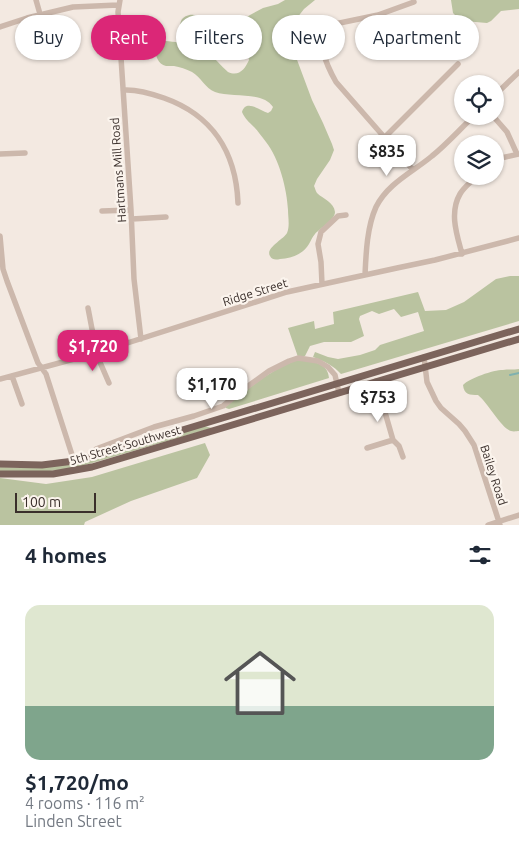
<!DOCTYPE html>
<meta charset="utf-8">
<style>
body{margin:0;font-family:Ubuntu,sans-serif;background:#f2f2f3;color:#1f2937;height:100vh;display:flex;flex-direction:column;font-size:19px;white-space:nowrap}
*{box-sizing:border-box;margin:0}
p{font-size:16px;color:#747a83}
.icon{flex:none;width:28px;height:28px;fill:none;stroke:currentColor;stroke-width:2;stroke-linecap:round;stroke-linejoin:round}
.map{position:relative;height:525px;overflow:hidden}
.details{display:flex;flex-direction:column;background:#fff;flex:1}
.details>*{flex:none}
.guide{position:absolute;left:15px;top:15px;width:490px;height:45px;display:flex;gap:10px}
.buttons{position:absolute;left:454px;top:75px;display:grid;gap:10px}
.buttons a{display:grid;place-items:center;width:50px;height:50px;border-radius:50%;background:#fff;box-shadow:0 1px 4px #0004;font-size:25px}
.scale{position:absolute;left:15px;bottom:12px;width:81px;box-sizing:border-box;padding-left:5px;border:2px solid #3a2f2b;border-top:0;font-size:14px;line-height:18px;white-space:nowrap;color:#3a2f2b;-webkit-text-stroke:4px #fbf4ed;paint-order:stroke}
.price{position:absolute;translate:-50% -42px;padding:0 11px;border-radius:10px;background:#fff;color:#222;font-size:16px;line-height:32px;filter:drop-shadow(0 1px 2px #0008)}
.price::after{content:'';position:absolute;left:50%;top:30px;width:15px;height:11px;margin-left:-8px;background:inherit;clip-path:polygon(0 0,100% 0,50% 100%)}
.price.on{background:#db2777;color:#fff}
ul{padding:0;list-style:none}
li{display:grid;align-content:center;gap:10px;height:265px;padding:0 25px}
li+li{border-top:1px solid #e0e1e3}
li span{display:grid;place-items:center;height:155px;border-radius:15px;color:#555}
li>.icon{margin-inline-start:auto}
span .icon{width:90px;height:90px;fill:#fffc;stroke-width:1}
li b{font-size:21px}
h2{display:flex;justify-content:space-between;align-items:center;height:60px;padding:0 25px;font-size:21px}
.pill{padding:0 18px;border-radius:22px;background:#fff;box-shadow:0 1px 4px #0004;font-size:18px;line-height:45px}
.pill.on{background:#db2777;color:#fff}
.map>svg:first-child{display:block}
</style>
<div class="map">
<svg width="519" height="525" viewBox="0 0 519 525">
<rect width="100%" height="100%" fill="#f3e9e1"/>
<!-- green -->
<path fill="#bac3a0" d="M 285,0 L 315,0 L 304,9 L 297,18 L 291,29 L 290,41 L 312,100 L 323,123 L 332,144 L 334,150 L 330,160 L 317,179 L 314,186 C 315,188 316,192 317,193 C 323,199 334,202 335,212 C 335,220 320,228 315,234 C 312,237 311,241 309,244 C 302,255 292,258 280,259 C 276,260 272,260 270,256 C 265,248 284,239 287,233 C 290,226 288,217 288,210 C 287,189 279,158 266,142 C 262,137 258,131 254,127 C 249,122 245,119 242,112 C 246,99 259,110 268,113 L 271,111 L 273,107 C 263,91 231,98 215,92 C 205,88 201,77 192,72 C 186,69 180,67 174,66 C 173,66 167,66 166,66 C 155,63 154,49 156,40 C 172,42 194,42 207,52 C 215,58 221,66 228,72 C 239,77 245,69 249,60 C 248,55 246,50 241,48 C 233,45 225,51 217,50 C 210,50 184,35 181,28 C 180,26 180,23 181,21 C 183,16 190,14 194,15 C 198,17 201,20 204,22 C 210,26 215,29 221,32 L 230,28 L 250,15 L 263,8 L 278,4 Z
M 451,0 L 519,0 L 519,9 L 501,11 L 491,21 L 487,23 L 464,21 L 457,17 L 453,13 Z
M 510,276 L 519,276 L 519,321 L 341,374 C 334,366 324,361 313,357 L 315,352 L 328,357 L 338,359 L 360,355 L 375,350 L 380,345 L 424,331 L 418,312 L 401,317 L 394,309 L 379,314 L 372,311 L 360,316 L 359,319 L 364,336 L 351,342 L 324,342 L 310,346 L 305,356 L 298,357 L 288,328 L 314,321 L 315,329 L 334,324 L 333,312 L 418,292 L 425,311 L 446,310 L 464,302 L 496,279 Z
M 297,360 C 309,361 328,361 329,378 L 229,409 L 226,408 L 225,407 C 247,390 271,369 297,360 Z
M 519,369 L 519,431 C 517,431 514,432 511,431 C 501,428 488,403 478,395 C 470,395 464,395 463,385 C 470,378 493,370 503,370 C 509,369 513,370 519,369 Z
M 204,426 L 212,428 L 75,468 L 42,472 L 0,471 L 0,467 L 31,468 Z
M 205,443 L 210,455 L 197,478 L 131,501 L 85,522 L 84,525 L 0,525 L 0,478 L 46,484 L 92,477 Z"/>
<g fill="none" stroke-linecap="round" stroke-linejoin="round">
<!-- stream -->
<path stroke="#7fb1af" stroke-width="2" d="M 510,375 L 519,373"/>
<!-- minor -->
<path stroke="#ccb8ac" stroke-width="5.5" d="M 36,0 L 40,14
M 120,0 L 118,12 L 131,210 L 134,279 L 141,339
M 378,15 L 384,40
M 0,27 L 27,18 L 73,7 L 118,5
M 123,90 C 137,89 150,93 164,98 C 212,115 236,152 238,203
M 495,95 L 519,72
M 493,116 L 507,132 L 517,154
M 385,137 L 458,64
M 0,154 L 25,153
M 495,161 L 501,158 L 519,154
M 413,170 L 336,82 C 328,68 312,35 330,25 L 378,15 L 414,2
M 102,211 L 131,210
M 132,219 L 166,217
M 0,236 L 3,269 L 7,281 L 38,363 L 46,374 L 74,461
M 462,254 C 457,235 449,213 460,194 C 464,187 471,182 477,176
M 365,275 C 366,253 367,227 376,207 C 388,183 413,172 432,156 C 447,144 460,129 474,116
M 322,284 L 321,262 L 318,244 L 321,232 L 338,216 L 346,215
M 88,308 L 92,329 L 99,352
M 96,353 L 109,383
M 424,357 L 427,382 L 436,401 L 441,408 L 459,424 L 465,431 L 474,445 L 500,525
M 12,376 L 22,404
M 0,379 L 96,353 L 287,292 L 397,268 L 435,260 L 519,238
M 376,381 L 393,440 L 399,446 L 403,457
M 367,448 L 393,440
M 98,455 L 96,449 L 154,427 L 194,416 L 223,406 L 244,389 L 269,371 L 289,361 L 298,358 L 318,361 L 328,367 L 335,375 L 339,393
M 488,525 L 519,515"/>
<!-- major -->
<path stroke="#7c645c" stroke-width="7" d="M 0,464 L 42,465 L 74,461 L 106,453 L 519,329
M 0,474 L 53,474 L 92,467 L 519,339"/>
</g>
<g text-anchor="middle" dominant-baseline="central" stroke-width="4.5" stroke-linejoin="round" paint-order="stroke">
<!-- street labels -->
<g font-size="12" fill="#3a2f2b" stroke="#fbf4ed">
<text transform="translate(118 170) rotate(-94)">Hartmans Mill Road</text>
<text transform="translate(255 292) rotate(-17)">Ridge Street</text>
<text transform="translate(125 445) rotate(-16)">5th Street Southwest</text>
<text transform="translate(494 475) rotate(72)">Bailey Road</text>
</g>
</g>
</svg>
<div class="buttons">
<a><svg class="icon" aria-label="locate" viewBox="0 0 24 24"><circle cx="12" cy="12" r="6"/><path d="M12 2v4M12 18v4M2 12h4M18 12h4"/></svg></a>
<a><svg class="icon" aria-label="layers" viewBox="0 0 24 24"><path d="M12 4l9 5-9 5-9-5zM3 14l9 5 9-5"/></svg></a>
</div>
<div class="scale">100 m</div>
<b class="price" style="left:387px;top:177px">$835</b>
<b class="price on" style="left:93px;top:372px">$1,720</b>
<b class="price" style="left:212px;top:410px">$1,170</b>
<b class="price" style="left:378px;top:423px">$753</b>
<div class="guide">
<a class="pill">Buy</a>
<a class="pill on">Rent</a>
<a class="pill">Filters</a>
<a class="pill">New</a>
<a class="pill">Apartment</a>
</div>
</div>
<section class="details">
<h2>4 homes<svg class="icon" aria-label="filters" viewBox="0 0 24 24"><path d="M4 7h16M4 17h16"/><circle cx="9" cy="7" r="2"/><circle cx="15" cy="17" r="2"/></svg></h2>
<ul>
<li><span style="background:linear-gradient(#dfe7d0 65%,#7fa58c 0)"><svg class="icon" aria-label="home" viewBox="0 0 24 24"><path d="M3 11l9-7 9 7M6 9v11h12V9"/></svg></span><div><b>$1,720/mo</b><p>4 rooms · 116 m²</p><p>Linden Street</p></div></li>
</ul>
</section>
